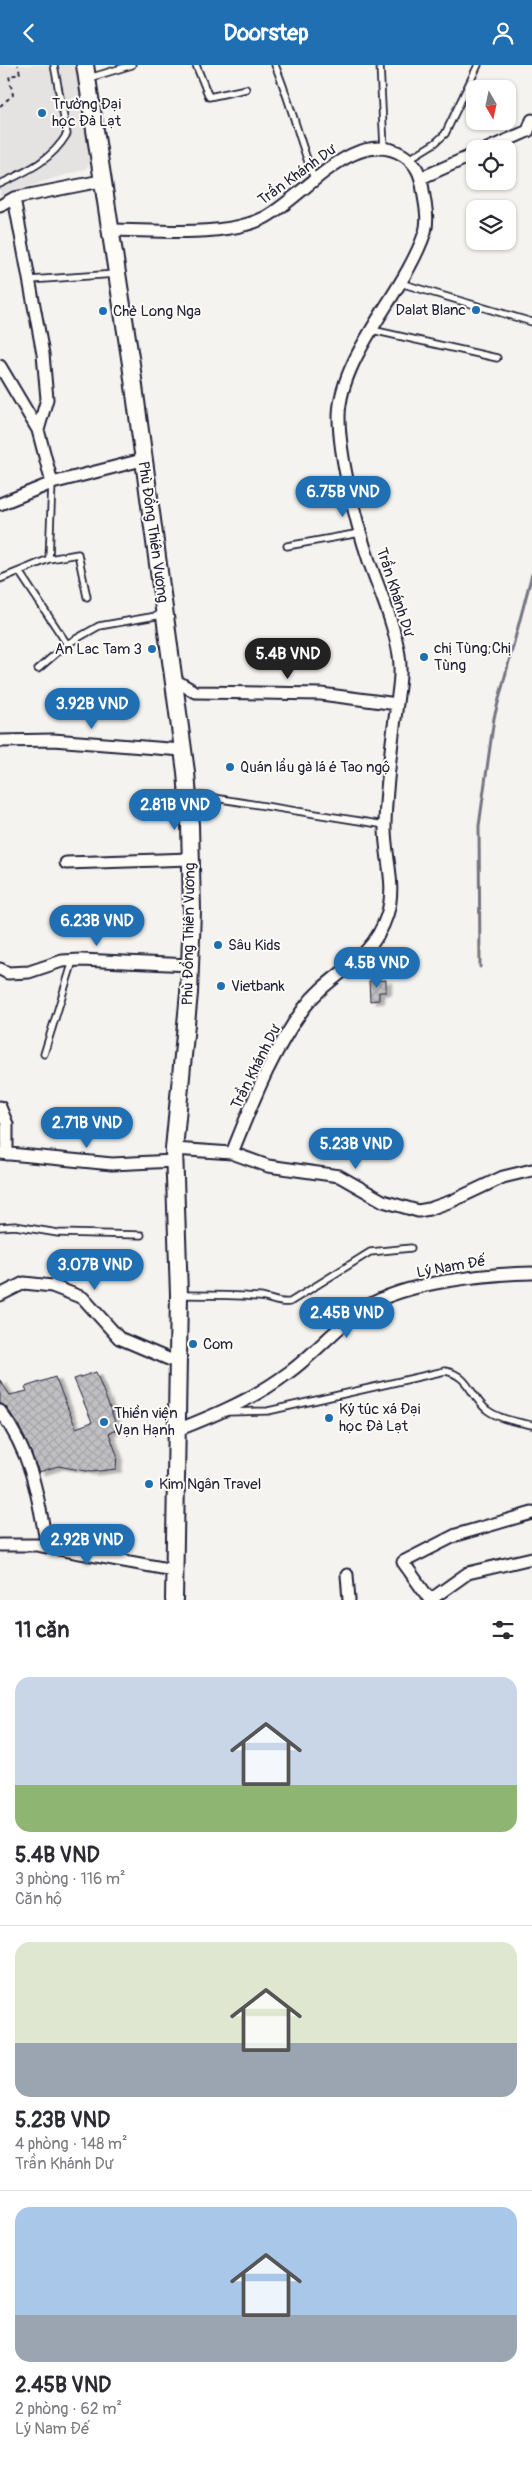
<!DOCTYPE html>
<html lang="vi">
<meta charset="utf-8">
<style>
body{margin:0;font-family:Pangolin,sans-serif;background:#f7f7f7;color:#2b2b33;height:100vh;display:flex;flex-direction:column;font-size:19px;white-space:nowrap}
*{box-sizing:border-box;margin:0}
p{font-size:16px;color:#7c7c81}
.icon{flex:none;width:28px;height:28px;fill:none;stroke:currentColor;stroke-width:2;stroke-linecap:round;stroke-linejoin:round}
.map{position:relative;height:1535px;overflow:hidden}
.panel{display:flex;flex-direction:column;background:#fff;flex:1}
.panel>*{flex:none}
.needle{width:32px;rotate:171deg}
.buttons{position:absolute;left:466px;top:15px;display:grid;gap:10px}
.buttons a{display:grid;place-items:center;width:50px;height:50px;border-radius:10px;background:#fff;box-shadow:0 1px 4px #0004;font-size:25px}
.price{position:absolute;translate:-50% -42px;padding:0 11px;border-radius:18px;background:#1f6fb2;color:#fff;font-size:16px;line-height:32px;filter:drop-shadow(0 1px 2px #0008)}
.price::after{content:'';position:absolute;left:50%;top:30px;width:15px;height:11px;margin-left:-8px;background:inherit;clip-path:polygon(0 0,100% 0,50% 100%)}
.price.on{background:#222;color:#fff}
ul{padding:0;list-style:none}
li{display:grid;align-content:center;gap:10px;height:265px;padding:0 15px}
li+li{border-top:1px solid #e1e1e2}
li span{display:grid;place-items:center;height:155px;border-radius:15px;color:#555}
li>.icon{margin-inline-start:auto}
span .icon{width:90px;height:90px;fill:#fffc;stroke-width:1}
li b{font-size:21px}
h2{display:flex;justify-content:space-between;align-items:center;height:60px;padding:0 15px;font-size:21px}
header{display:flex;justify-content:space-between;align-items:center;height:65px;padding:0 15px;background:#1f6fb2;color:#fff;font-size:22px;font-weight:800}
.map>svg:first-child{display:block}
</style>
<header><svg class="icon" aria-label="back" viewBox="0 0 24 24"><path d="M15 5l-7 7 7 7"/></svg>Doorstep<svg class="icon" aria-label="person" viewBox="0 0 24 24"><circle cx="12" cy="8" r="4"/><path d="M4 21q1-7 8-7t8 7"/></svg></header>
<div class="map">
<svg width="532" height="1535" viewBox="0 0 532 1535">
<defs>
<pattern id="building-cross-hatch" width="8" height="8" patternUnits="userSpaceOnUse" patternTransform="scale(1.25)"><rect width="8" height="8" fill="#c0bfc2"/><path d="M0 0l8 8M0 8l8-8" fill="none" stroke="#a5a4a8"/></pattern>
<filter id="shadow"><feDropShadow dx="5.5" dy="3" stdDeviation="1" flood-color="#0004"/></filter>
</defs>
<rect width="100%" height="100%" fill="#f4f3ef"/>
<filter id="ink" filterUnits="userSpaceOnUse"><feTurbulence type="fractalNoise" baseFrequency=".02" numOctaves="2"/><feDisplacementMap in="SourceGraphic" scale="10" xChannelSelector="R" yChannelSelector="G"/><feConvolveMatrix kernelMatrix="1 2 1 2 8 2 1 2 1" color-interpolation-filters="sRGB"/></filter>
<g filter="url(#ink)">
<!-- built -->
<path fill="#e4e3e2" d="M 0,0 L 77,0 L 92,97 L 85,104 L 45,116 L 0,133 Z"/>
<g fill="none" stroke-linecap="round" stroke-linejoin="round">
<!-- stream -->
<path stroke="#757582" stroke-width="3" d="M 480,902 L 479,761 L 494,653 L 532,509"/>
</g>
<!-- building -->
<path fill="url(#building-cross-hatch)" stroke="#22223b" filter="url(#shadow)" d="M 386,915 L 386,927 L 379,927 L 379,935 L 370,936 L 369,916 Z
M 96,1307 L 118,1364 L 109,1368 L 117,1390 L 116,1404 L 91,1407 L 58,1401 L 39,1407 L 18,1359 L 6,1342 L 0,1338 L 0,1315 L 10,1330 L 27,1326 L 25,1322 L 55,1312 L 76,1363 L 92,1357 L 74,1314 Z"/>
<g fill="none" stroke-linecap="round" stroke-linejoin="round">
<defs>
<path id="lane" d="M 196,0 L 209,32 L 246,24
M 275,0 C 291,38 300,78 315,116
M 380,0 L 384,83
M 89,13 L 132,0
M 409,94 L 435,78 L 445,69 L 478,0
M 0,119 C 27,106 51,96 67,69 L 54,0
M 30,215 L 116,209
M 400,218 L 532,257
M 372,265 L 497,293
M 287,481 L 360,468
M 49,494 L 78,489 L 87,532
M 20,508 L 67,579
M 0,514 L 49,494 L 52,418
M 38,604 L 67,579 L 99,561 L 162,550
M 189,729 L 385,760
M 44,989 L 73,896
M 0,1162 L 15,1161 L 58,1168 L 141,1170
M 182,1230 C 208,1230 234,1230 260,1232 C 270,1233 279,1239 290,1237 L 370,1187 L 411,1183
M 228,1347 L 268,1346 L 445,1306 C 469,1310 470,1331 487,1345 C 499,1354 517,1357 532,1360"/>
<path id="street" d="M 487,84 L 528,66 L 532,55
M 421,113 L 475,89
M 14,133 L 43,289 L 47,334 L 38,365
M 0,141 L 14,133 L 101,116
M 110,165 C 155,165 223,173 264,153 C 303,133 355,60 403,90 C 417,99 421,110 423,125 C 425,139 429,153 425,167 C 406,226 340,290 339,351 C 339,392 356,457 369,496 C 380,527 394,558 399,590 C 402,610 398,627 396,646 C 391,683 386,722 385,759 C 384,790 397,819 387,850 C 371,899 331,906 304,943 C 272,987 252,1038 232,1088
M 0,301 L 38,365 L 52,418
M 0,439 L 52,418 L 142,395
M 173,614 L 195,627 L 321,629 L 397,639
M 0,676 L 53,675 L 182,685
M 66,798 L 191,794
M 0,904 L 8,908 L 29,907 L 62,896 L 81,895 L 190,900
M 0,1042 L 7,1059 L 7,1089
M 174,1084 L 232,1088 L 268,1101 L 339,1111 L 383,1136 L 418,1146 L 429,1144 L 452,1136 L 503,1112 L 532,1105
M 0,1088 L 112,1099 L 174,1096
M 0,1230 L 24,1218 L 52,1221 L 83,1233 L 119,1273 L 178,1298
M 0,1346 C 32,1389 38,1431 47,1482
M 177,1365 C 216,1350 255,1333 288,1308 C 316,1288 337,1261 366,1242 C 406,1217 485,1209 532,1208
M 0,1480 L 37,1480 L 173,1505
M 347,1510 L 349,1535
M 430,1535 L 403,1497 L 456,1470 L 532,1448
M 430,1535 L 468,1508 L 532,1493"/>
<path id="secondary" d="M 85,0 L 131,299 L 186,707 L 190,760 L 192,846 L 189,928 L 174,1084 L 179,1230 L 174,1535"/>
</defs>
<!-- lane casing -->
<use href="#lane" stroke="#22223b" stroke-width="9"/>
<!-- street casing -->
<use href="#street" stroke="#22223b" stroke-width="15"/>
<!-- secondary casing -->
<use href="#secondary" stroke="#22223b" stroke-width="20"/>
<!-- path -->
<path stroke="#22223b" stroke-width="2" stroke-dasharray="4 4" stroke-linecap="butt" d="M 0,41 L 13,30 L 9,11 L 20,9 L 18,0"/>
<!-- lane -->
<use href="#lane" stroke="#fdfcf7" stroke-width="5.5"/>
<!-- street -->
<use href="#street" stroke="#fdfcf7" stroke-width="11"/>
<!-- secondary -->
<use href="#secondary" stroke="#fdfcf7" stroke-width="16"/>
</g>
</g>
<!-- markers -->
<g fill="#1f6fb2" stroke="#fdfcf7" stroke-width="2">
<circle cx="42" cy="48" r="5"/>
<circle cx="476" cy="245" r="5"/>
<circle cx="103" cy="246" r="5"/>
<circle cx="152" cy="584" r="5"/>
<circle cx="424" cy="592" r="5"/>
<circle cx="230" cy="702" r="5"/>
<circle cx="218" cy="880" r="5"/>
<circle cx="221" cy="921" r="5"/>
<circle cx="193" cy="1279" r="5"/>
<circle cx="329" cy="1353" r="5"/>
<circle cx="104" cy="1357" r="5"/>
<circle cx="149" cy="1419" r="5"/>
</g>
<g text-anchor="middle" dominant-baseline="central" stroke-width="4" stroke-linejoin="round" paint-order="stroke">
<!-- poi labels -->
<g font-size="15" fill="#22223b" stroke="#fdfcf7" text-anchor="start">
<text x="52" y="39">Trường Đại<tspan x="52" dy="17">học Đà Lạt</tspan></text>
<text x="466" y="245" text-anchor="end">Dalat Blanc</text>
<text x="113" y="246">Chè Long Nga</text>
<text x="434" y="583">chị Tùng;Chị<tspan x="434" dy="17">Tùng</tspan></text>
<text x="142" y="584" text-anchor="end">An Lac Tam 3</text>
<text x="240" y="702">Quán lẩu gà lá é Tao ngộ</text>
<text x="228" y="880">Sâu Kids</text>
<text x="231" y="921">Vietbank</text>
<text x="203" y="1279">Com</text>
<text x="339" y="1344">Ký túc xá Đại<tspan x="339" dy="17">học Đà Lạt</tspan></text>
<text x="114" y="1348">Thiền viện<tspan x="114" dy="17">Vạn Hạnh</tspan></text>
<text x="159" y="1419">Kim Ngân Travel</text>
</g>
<!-- street labels -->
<g font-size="15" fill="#22223b" stroke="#fdfcf7">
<text transform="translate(297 110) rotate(-36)">Trần Khánh Dư</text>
<text transform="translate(153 467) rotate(82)">Phù Đổng Thiên Vương</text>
<text transform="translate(395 527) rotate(72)">Trần Khánh Dư</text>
<text transform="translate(189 869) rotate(-89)">Phù Đổng Thiên Vương</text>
<text transform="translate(256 1002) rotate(-63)">Trần Khánh Dư</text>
<text transform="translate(451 1202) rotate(-10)">Lý Nam Đế</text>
</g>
</g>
</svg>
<div class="buttons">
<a><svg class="needle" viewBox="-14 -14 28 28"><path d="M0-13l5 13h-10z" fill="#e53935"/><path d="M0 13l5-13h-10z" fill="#7c7c81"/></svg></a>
<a><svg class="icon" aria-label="locate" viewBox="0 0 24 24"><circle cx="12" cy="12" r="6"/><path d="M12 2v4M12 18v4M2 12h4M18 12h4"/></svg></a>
<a><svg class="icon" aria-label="layers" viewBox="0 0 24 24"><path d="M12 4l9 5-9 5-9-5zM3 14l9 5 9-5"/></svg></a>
</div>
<b class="price" style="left:343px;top:453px">6.75B VND</b>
<b class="price on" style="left:288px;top:615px">5.4B VND</b>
<b class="price" style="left:92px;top:665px">3.92B VND</b>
<b class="price" style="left:175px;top:766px">2.81B VND</b>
<b class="price" style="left:97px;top:882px">6.23B VND</b>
<b class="price" style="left:377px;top:924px">4.5B VND</b>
<b class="price" style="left:87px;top:1084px">2.71B VND</b>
<b class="price" style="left:356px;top:1105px">5.23B VND</b>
<b class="price" style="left:95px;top:1226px">3.07B VND</b>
<b class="price" style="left:347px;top:1274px">2.45B VND</b>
<b class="price" style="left:87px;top:1501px">2.92B VND</b>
</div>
<section class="panel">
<h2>11 căn<svg class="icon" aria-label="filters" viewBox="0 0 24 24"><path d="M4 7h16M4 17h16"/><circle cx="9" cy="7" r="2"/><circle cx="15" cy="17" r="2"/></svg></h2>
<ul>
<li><span style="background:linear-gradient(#c9d6e8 70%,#8fb573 0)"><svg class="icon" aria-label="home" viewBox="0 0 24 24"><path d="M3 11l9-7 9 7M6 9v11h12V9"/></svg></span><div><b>5.4B VND</b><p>3 phòng · 116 m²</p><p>Căn hộ</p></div></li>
<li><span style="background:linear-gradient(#dfe7d0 65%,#9aa5b1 0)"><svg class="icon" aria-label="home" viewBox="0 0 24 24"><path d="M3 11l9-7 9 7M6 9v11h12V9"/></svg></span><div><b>5.23B VND</b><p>4 phòng · 148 m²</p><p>Trần Khánh Dư</p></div></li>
<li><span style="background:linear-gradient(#a9c7e8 70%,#9aa5b1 0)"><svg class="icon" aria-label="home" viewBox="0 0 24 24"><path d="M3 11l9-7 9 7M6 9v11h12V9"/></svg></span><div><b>2.45B VND</b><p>2 phòng · 62 m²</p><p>Lý Nam Đế</p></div></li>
</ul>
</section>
